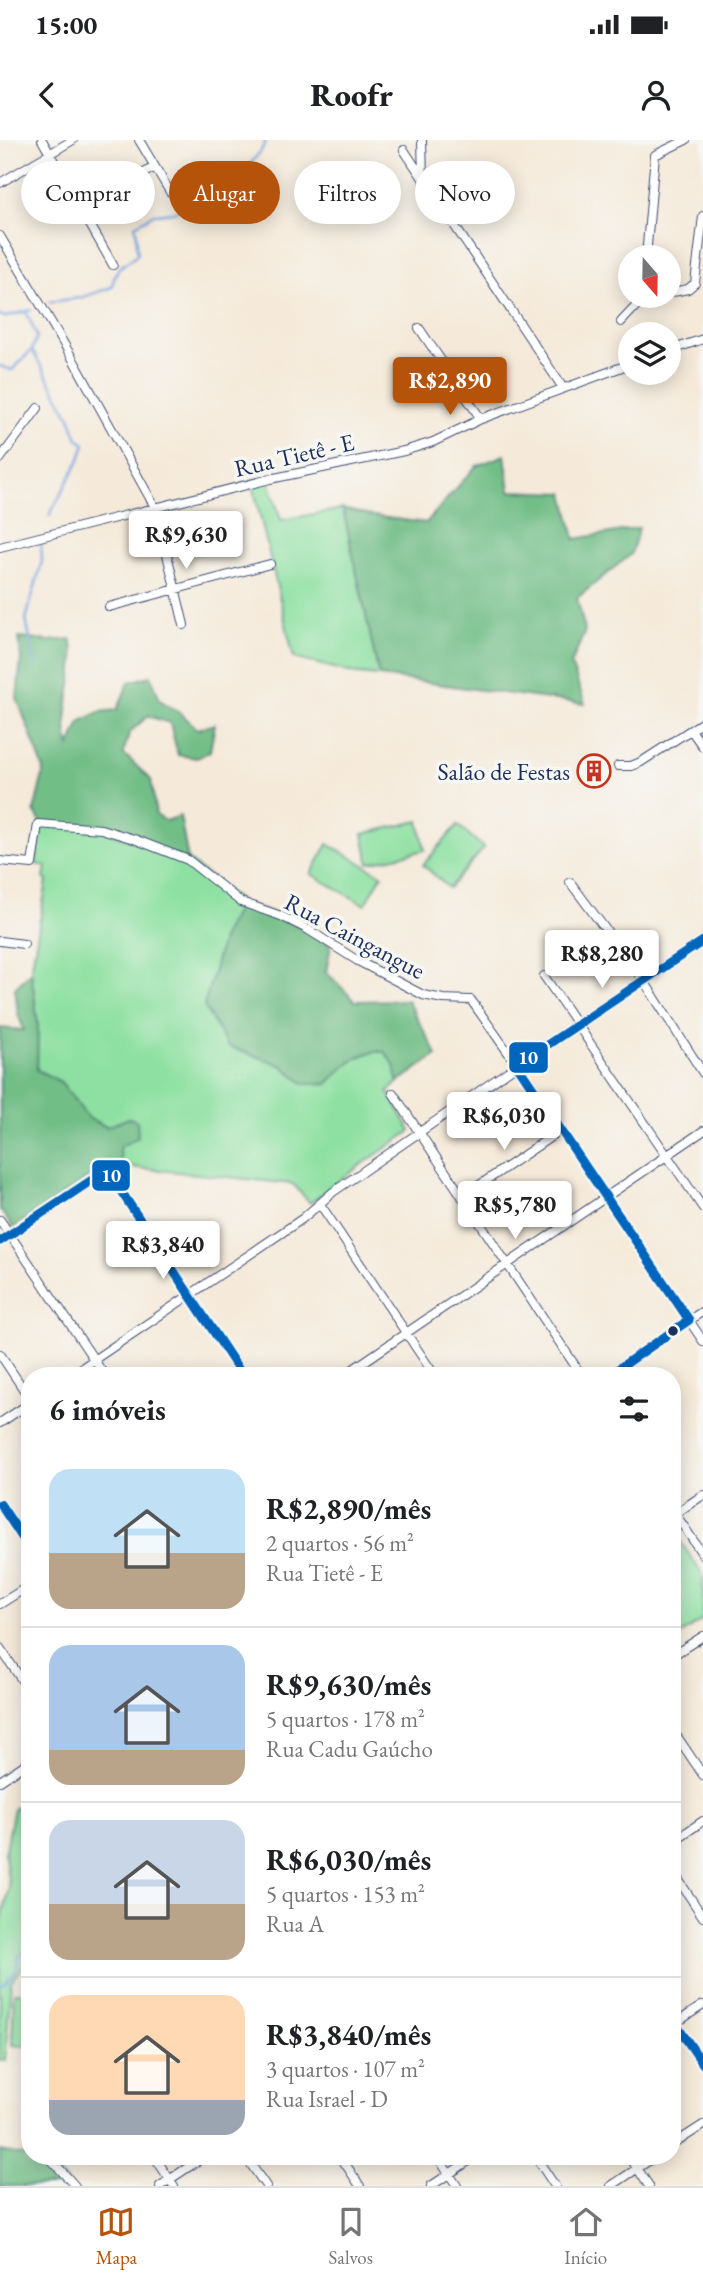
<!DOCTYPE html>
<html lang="pt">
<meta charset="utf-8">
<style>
body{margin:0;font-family:"EB Garamond",serif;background:#f2f2f2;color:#202124;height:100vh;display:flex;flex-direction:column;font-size:26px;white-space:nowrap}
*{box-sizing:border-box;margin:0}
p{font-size:23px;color:#757577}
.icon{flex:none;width:38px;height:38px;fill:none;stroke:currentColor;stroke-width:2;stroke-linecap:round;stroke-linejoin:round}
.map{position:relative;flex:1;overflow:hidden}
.details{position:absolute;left:21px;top:1227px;width:660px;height:798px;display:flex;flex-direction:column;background:#fff;border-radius:28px;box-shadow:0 4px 18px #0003}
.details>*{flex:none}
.banner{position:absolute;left:21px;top:21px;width:662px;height:63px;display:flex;gap:14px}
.needle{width:46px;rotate:160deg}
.controls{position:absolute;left:618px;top:105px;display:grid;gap:14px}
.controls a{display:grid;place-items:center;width:63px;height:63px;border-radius:50%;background:#fff;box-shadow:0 4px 18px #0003;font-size:35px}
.price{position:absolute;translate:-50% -60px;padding:0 16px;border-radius:7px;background:#fff;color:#222;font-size:23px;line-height:46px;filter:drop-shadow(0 2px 4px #0008)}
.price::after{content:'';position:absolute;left:50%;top:42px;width:21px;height:16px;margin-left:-10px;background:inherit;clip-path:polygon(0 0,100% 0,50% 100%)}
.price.on{background:#b45309;color:#fff}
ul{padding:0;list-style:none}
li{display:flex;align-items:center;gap:21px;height:175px;padding:0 28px}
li+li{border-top:2px solid #e0e0e0}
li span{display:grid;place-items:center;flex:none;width:196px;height:140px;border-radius:21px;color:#555}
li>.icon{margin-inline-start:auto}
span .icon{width:84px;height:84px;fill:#fffc;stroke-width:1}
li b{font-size:30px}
h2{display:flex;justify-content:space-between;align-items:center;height:84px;padding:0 28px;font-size:30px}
.pill{padding:0 24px;border-radius:32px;background:#fff;box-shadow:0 4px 18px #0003;font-size:24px;line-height:63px}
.pill.on{background:#b45309;color:#fff}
.status{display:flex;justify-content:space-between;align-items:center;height:49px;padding:0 35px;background:#fff;direction:ltr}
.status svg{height:19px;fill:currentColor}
header{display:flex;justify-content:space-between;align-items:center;height:91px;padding:0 28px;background:#fff;font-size:32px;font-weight:800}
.tabs{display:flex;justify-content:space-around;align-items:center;height:98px;border-top:2px solid #e0e0e0;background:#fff;font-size:19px;color:#757577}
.tabs a{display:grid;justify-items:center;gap:4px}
.tabs .on{color:#b45309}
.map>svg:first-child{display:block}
</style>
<div class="status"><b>15:00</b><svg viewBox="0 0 49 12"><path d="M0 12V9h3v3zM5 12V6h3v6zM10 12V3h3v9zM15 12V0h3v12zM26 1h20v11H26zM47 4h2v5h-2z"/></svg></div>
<header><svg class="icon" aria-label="back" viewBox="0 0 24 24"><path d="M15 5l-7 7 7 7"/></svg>Roofr<svg class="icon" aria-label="person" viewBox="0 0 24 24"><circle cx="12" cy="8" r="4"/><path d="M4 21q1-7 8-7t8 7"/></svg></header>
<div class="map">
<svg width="703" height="2046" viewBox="0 0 703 2046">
<rect width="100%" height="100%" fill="#f6f6f2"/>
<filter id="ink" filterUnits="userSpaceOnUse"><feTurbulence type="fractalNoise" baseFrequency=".0143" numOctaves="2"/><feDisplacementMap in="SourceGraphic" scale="14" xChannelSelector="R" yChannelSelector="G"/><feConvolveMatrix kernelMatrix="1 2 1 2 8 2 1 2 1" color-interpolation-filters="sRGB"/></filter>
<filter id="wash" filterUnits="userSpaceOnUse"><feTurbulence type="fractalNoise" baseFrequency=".00686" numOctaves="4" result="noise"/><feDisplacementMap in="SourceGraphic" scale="28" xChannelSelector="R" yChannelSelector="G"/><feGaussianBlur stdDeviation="1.57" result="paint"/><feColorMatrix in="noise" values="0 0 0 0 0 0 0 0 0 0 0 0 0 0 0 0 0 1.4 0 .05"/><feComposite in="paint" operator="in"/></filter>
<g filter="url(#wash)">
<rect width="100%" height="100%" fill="#f5eada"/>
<!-- green -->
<path fill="#8de0a1" stroke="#548880" stroke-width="2" d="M 269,341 L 281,380 L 343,369 L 379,536 L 357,534 L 294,518 L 253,346 Z
M 419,681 L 425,710 L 369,723 L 363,694 Z
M 42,684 L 101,689 L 188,720 L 241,762 L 224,793 L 215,829 L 227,906 L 281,925 L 305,944 L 327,944 C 343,928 360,909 385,912 L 394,925 L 398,942 L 388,952 L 411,991 L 358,1027 L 310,1063 L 293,1044 L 121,1026 L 119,1007 L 129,978 L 107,987 L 88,978 L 61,942 L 37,930 L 38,885 L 31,831 L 47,741 L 44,738 L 46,726 L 36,724 Z
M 458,685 L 484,708 L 449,748 L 423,725 Z
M 328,704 L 382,735 L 365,765 L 311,734 Z
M 674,1392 L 703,1435 L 703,1479 L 672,1500 L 672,1394 Z
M 30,1667 L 30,1817 L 11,1842 L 5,1920 L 0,1920 L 0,1790 L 9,1748 L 5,1714 L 14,1668 Z
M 14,1852 L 30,1852 L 30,1906 L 12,1905 Z"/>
<!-- forest -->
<path fill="#72be87" stroke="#467672" stroke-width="2" d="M 505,315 L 510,351 L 564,353 L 575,399 L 639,388 L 631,414 L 577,458 L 585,491 L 571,524 L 585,564 L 379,536 L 343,369 L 373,376 L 426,383 L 476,326 Z
M 19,498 L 50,501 L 71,499 C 81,535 57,575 70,606 L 80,582 L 99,572 L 117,570 L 129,542 L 151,536 L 160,560 L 180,573 L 198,589 L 215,584 L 210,611 L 197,618 L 178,615 L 170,583 L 148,576 L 130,592 L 123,613 L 151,640 L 156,675 L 166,681 L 180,676 L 188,720 L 101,689 L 42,684 L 34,671 L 44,630 L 17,558 L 21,519 Z
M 241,762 L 281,776 L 331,805 L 326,832 L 355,861 L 407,860 L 437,915 L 398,942 L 394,925 L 385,912 C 360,908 343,928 327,944 L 305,944 L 281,925 L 227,906 L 204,866 L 224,793 Z
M 31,831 L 38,885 L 37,930 L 61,942 L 88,978 L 106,987 L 129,978 L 137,981 L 138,997 L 120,1007 L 121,1026 L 105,1027 L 13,1088 L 0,1070 L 0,888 L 24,890 L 18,874 L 15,848 Z
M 0,2011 L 44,2019 L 70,2046 L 0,2046 Z"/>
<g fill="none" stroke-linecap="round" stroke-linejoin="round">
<!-- stream -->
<path stroke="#74a3de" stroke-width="2.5" d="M 49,162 L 80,158 L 112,147 C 116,124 122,127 138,114 C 135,104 139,98 135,85 L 154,74 L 174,72 L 194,60 L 219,56 L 233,44 L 261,11 L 266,0
M 26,172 L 37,196 L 32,210 L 70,277 L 78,299 L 85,304 L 80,319 L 49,376
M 0,175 L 5,177 L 31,170
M 0,226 L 12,230 L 32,210
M 35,525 L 26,479 L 42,421 L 41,404
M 0,1844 L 3,1845 L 16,1831 L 19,1816 L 30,1808"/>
</g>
</g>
<g filter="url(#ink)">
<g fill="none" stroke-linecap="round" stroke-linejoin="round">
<defs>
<path id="minor" d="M 42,0 L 113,125
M 139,0 L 170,52
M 422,0 L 423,39
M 404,10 L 563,248
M 0,43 L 73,0
M 83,71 L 154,27
M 0,96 L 74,221 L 156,369 L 184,485
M 646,117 L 655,15 L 686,0
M 668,153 L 688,149 L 695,143 L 703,76
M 637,165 L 664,156
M 621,182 L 637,165 L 640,156
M 419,188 L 481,279
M 668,211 L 703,199
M 0,319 L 38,268
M 0,407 L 270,339 L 404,311 L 433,302 L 481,279 L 630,224
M 109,467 L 270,424
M 691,590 L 703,607
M 618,626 L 631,626 L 641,622 L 703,582
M 0,721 L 32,724 L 38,684 L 101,689 L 134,699 L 188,720 L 241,762 L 281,776 L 307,789 L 358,821 L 423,855 L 443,859 L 471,860 L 517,925 L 703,1201
M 570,742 L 644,841 L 703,933
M 0,801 L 24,804
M 544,836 L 703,1068
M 393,953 L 582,1236
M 462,1057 L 561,990
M 320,1064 L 435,1236
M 0,1080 L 105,1236
M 0,1101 L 107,1030 L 243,1236
M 0,1214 L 30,1259
M 70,1236 L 302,1079 L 333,1052 L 517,925
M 343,1236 L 703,991
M 607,1236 L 703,1171
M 0,1283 L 30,1263
M 0,1364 L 30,1409
M 672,1369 L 703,1415
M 672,1376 L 703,1355
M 0,1464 L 30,1445
M 0,1508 L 30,1552
M 672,1516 L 703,1496
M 672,1589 L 703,1635
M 0,1641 L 30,1621
M 672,1702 L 703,1681
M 672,1730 L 703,1777
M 672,1879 L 703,1924
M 673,1885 L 703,1865
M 672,2005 L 703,1985
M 48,2016 L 75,2046
M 154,2016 L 174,2046
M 245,2016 L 266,2046
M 340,2016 L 360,2046
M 437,2016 L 457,2046
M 535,2016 L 555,2046
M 629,2016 L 649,2046
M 160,2046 L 205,2016
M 431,2046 L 476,2016
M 611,2046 L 656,2016"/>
<path id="tertiary" d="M 517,925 L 703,801"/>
</defs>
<!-- minor casing -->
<use href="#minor" stroke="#3c4b71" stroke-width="10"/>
<!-- tertiary casing -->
<use href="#tertiary" stroke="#3c4b71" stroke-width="13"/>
<!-- minor -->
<use href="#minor" stroke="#fff" stroke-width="8"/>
<!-- tertiary -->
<use href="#tertiary" stroke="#fff" stroke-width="10"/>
<defs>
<path id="bus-1" d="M 0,1101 L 107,1030 L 243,1236
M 608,1236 L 689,1180 L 517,925 L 703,801
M 0,1364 L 30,1409
M 672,1886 L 675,1883 L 703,1924"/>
</defs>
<!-- bus-1 casing -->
<use href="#bus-1" stroke="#f6f6f2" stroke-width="14"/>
<!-- bus-1 -->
<use href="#bus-1" stroke="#0065bd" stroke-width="9"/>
</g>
</g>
<!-- icons -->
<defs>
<symbol id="building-ring" viewBox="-11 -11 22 22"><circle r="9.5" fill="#f6f6f2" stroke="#c8321e" stroke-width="1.5"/><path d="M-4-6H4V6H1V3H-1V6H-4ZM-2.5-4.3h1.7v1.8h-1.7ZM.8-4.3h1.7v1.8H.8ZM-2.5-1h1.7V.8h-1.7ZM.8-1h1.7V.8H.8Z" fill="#c8321e"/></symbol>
</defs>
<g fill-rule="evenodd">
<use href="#building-ring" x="575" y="612" width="38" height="38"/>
</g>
<!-- markers -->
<circle fill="#1b2f5e" stroke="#f6f6f2" stroke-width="2.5" cx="673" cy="1191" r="6"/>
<g text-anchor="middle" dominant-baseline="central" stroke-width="7" stroke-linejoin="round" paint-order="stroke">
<!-- street labels -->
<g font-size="24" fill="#1b2f5e" stroke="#f6f6f2">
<text transform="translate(294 315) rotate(-13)">Rua Tietê - E</text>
<text transform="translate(355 796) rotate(28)">Rua Caingangue</text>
</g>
<!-- poi labels -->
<g font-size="24" fill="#1b2f5e" stroke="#f6f6f2" text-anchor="end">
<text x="570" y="631">Salão de Festas</text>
</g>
</g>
<g stroke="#f6f6f2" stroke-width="2.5">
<rect x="508" y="901" width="41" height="33" rx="7" fill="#0065bd"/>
<rect x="91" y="1019" width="40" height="33" rx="7" fill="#0065bd"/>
</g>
<g font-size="19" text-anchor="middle" font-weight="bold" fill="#fff">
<text x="528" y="924">10</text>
<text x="111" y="1042">10</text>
</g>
</svg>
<div class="controls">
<a><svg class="needle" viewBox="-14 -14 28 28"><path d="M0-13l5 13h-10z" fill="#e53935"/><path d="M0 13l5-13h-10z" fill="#757577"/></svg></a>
<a><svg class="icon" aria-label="layers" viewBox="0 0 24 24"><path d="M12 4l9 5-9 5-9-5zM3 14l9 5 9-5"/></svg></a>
</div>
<b class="price on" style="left:450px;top:277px">R$2,890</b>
<b class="price" style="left:186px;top:431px">R$9,630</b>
<b class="price" style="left:602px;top:850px">R$8,280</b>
<b class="price" style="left:504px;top:1012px">R$6,030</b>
<b class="price" style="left:515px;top:1101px">R$5,780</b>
<b class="price" style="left:163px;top:1141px">R$3,840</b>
<div class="banner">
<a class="pill">Comprar</a>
<a class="pill on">Alugar</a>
<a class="pill">Filtros</a>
<a class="pill">Novo</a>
</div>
<section class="details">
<h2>6 imóveis<svg class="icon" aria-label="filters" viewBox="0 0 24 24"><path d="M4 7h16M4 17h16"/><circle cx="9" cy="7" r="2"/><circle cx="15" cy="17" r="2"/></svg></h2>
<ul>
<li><span style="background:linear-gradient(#bfe0f5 60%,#b9a48a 0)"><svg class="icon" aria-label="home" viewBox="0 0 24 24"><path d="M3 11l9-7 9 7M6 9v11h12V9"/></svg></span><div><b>R$2,890/mês</b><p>2 quartos · 56 m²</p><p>Rua Tietê - E</p></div></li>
<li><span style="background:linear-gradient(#a9c7e8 75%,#b9a48a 0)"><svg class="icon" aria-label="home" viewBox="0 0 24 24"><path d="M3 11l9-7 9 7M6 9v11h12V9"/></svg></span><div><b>R$9,630/mês</b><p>5 quartos · 178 m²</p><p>Rua Cadu Gaúcho</p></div></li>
<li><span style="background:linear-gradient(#c9d6e8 60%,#b9a48a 0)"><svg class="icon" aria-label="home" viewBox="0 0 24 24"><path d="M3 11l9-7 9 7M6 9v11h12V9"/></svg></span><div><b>R$6,030/mês</b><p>5 quartos · 153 m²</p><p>Rua A</p></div></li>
<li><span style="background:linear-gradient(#ffd9b3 75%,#9aa5b1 0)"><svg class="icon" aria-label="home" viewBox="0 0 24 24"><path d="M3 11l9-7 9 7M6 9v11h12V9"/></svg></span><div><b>R$3,840/mês</b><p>3 quartos · 107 m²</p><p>Rua Israel - D</p></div></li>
</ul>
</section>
</div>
<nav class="tabs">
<a class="on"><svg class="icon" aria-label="map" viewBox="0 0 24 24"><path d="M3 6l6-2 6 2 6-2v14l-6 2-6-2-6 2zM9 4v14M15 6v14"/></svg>Mapa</a>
<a><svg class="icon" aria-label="saved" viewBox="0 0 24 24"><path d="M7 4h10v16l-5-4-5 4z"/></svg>Salvos</a>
<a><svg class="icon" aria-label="home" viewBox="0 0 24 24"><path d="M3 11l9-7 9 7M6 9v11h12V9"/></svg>Início</a>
</nav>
